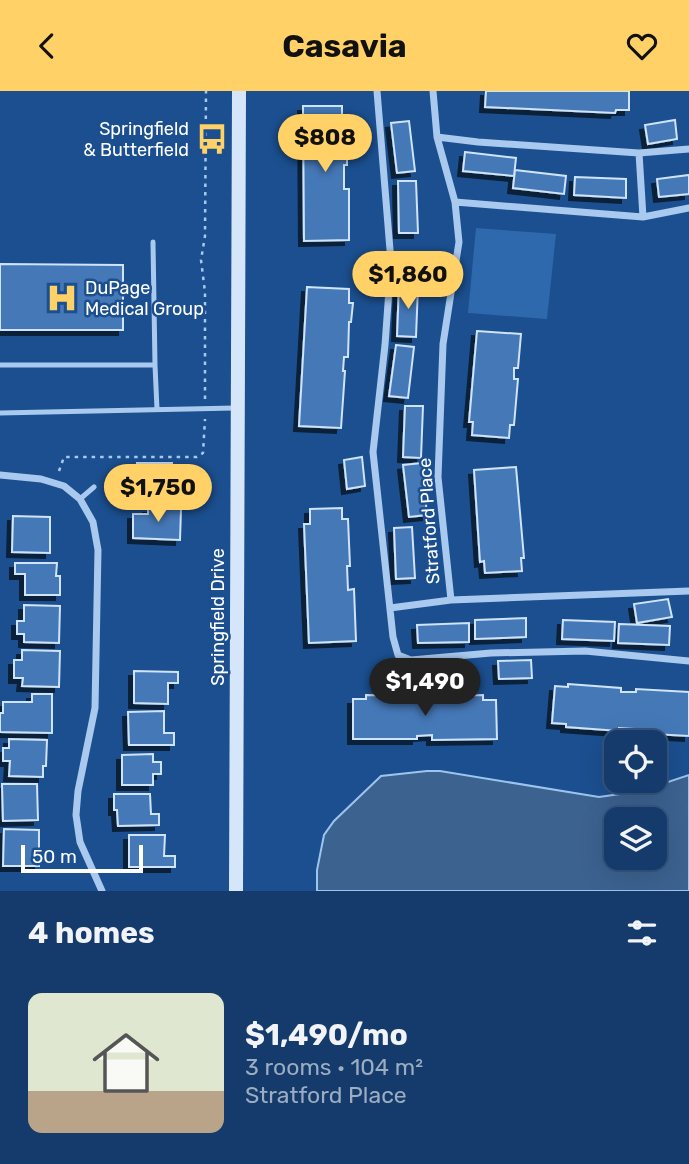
<!DOCTYPE html>
<meta charset="utf-8">
<style>
body{margin:0;font-family:Rubik,sans-serif;background:#214673;color:#f1f3f6;height:100vh;display:flex;flex-direction:column;font-size:26px;white-space:nowrap}
*{box-sizing:border-box;margin:0}
p{font-size:23px;color:#9dadc1}
.icon{flex:none;width:38px;height:38px;fill:none;stroke:currentColor;stroke-width:2;stroke-linecap:round;stroke-linejoin:round}
.map{position:relative;height:800px;overflow:hidden}
.sheet{display:flex;flex-direction:column;background:#143b6b;flex:1}
.sheet>*{flex:none}
.buttons{position:absolute;left:604px;top:639px;display:grid;gap:14px}
.buttons a{display:grid;place-items:center;width:63px;height:63px;border-radius:14px;background:#143b6b;box-shadow:0 7px 28px #0002,0 0 0 2px #33557e;font-size:35px}
.scale{position:absolute;left:21px;bottom:18px;width:122px;box-sizing:border-box;padding-left:7px;border:4px solid #fff;border-top:0;font-size:19px;line-height:24px;white-space:nowrap;color:#fff;-webkit-text-stroke:5px #1b4f8f;paint-order:stroke}
.price{position:absolute;translate:-50% -60px;padding:0 16px;border-radius:24px;background:#ffd166;color:#111;font-size:23px;line-height:46px;filter:drop-shadow(0 2px 4px #0008)}
.price::after{content:'';position:absolute;left:50%;top:42px;width:21px;height:16px;margin-left:-10px;background:inherit;clip-path:polygon(0 0,100% 0,50% 100%)}
.price.selected{background:#222;color:#fff}
ul{padding:0;list-style:none}
li{display:flex;align-items:center;gap:21px;height:175px;padding:0 28px}
li span{display:grid;place-items:center;flex:none;width:196px;height:140px;border-radius:14px;color:#555}
li>.icon{margin-inline-start:auto}
span .icon{width:84px;height:84px;fill:#fffc;stroke-width:1}
li b{font-size:30px}
h2{display:flex;justify-content:space-between;align-items:center;height:84px;padding:0 28px;font-size:30px}
header{display:flex;justify-content:space-between;align-items:center;height:91px;padding:0 28px;background:#ffd166;color:#111;font-size:32px;font-weight:700}
.map>svg:first-child{display:block}
</style>
<header><svg class="icon" aria-label="back" viewBox="0 0 24 24"><path d="M15 5l-7 7 7 7"/></svg>Casavia<svg class="icon" aria-label="heart" viewBox="0 0 24 24"><path d="M12 20l-8-8c-3-5 5-10 8-4 3-6 11-1 8 4z"/></svg></header>
<div class="map">
<svg width="689" height="800" viewBox="0 0 689 800">
<defs>
<filter id="shadow"><feDropShadow dx="-5" dy="5" stdDeviation="0" flood-color="#0009"/></filter>
</defs>
<rect width="100%" height="100%" fill="#1b4f8f"/>
<!-- green -->
<path fill="#2e69ad" d="M 476,137 L 556,143 L 547,228 L 468,222 Z"/>
<!-- water -->
<path fill="#3c6290" stroke="#9cc4f0" stroke-width="2" fill-rule="evenodd" d="M 427,680 L 440,680 L 599,706 L 641,700 L 689,684 L 689,800 L 317,800 L 317,779 L 324,744 L 334,730 L 381,685 ZM 616,728 L 654,728 L 654,766 L 616,766 Z"/>
<!-- building -->
<path fill="#4478b7" stroke="#cfe3fa" stroke-width="2" filter="url(#shadow)" d="M 486,0 L 629,0 L 629,19 L 616,19 L 615,22 L 485,16 Z
M 303,15 L 342,15 L 342,28 L 347,28 L 347,74 L 344,74 L 344,98 L 349,98 L 349,149 L 304,150 Z
M 675,29 L 677,48 L 648,53 L 645,34 Z
M 409,30 L 415,80 L 397,82 L 391,32 Z
M 465,61 L 516,67 L 514,85 L 463,80 Z
M 515,79 L 566,85 L 564,103 L 513,97 Z
M 689,84 L 689,103 L 659,106 L 657,88 Z
M 575,86 L 626,88 L 626,107 L 574,104 Z
M 398,90 L 416,90 L 418,142 L 399,142 Z
M 0,173 L 123,174 L 123,239 L 0,239 Z
M 399,194 L 418,195 L 416,246 L 397,245 Z
M 307,196 L 349,198 L 349,212 L 353,212 L 351,231 L 349,231 L 348,266 L 344,266 L 343,280 L 345,280 L 341,337 L 299,335 Z
M 477,240 L 521,243 L 518,277 L 514,277 L 514,288 L 518,288 L 514,334 L 510,334 L 509,347 L 472,344 L 473,331 L 469,331 Z
M 396,254 L 414,256 L 408,307 L 389,305 Z
M 405,315 L 423,315 L 421,367 L 403,366 Z
M 362,366 L 365,395 L 347,398 L 344,369 Z
M 137,372 L 172,372 L 171,409 L 135,408 Z
M 422,372 L 427,424 L 409,426 L 403,374 Z
M 516,376 L 524,467 L 521,467 L 522,480 L 485,482 L 484,470 L 480,471 L 474,379 Z
M 148,417 L 181,418 L 180,449 L 133,447 L 133,423 L 148,423 Z
M 342,417 L 342,428 L 348,428 L 350,475 L 347,475 L 348,499 L 354,498 L 356,550 L 309,552 L 304,433 L 310,433 L 310,418 Z
M 13,425 L 50,426 L 50,462 L 12,461 Z
M 412,436 L 415,487 L 396,488 L 394,437 Z
M 15,472 L 57,472 L 56,485 L 60,485 L 60,504 L 25,504 L 25,483 L 15,483 Z
M 668,508 L 672,526 L 637,532 L 634,513 Z
M 24,514 L 60,515 L 59,552 L 24,551 L 24,543 L 17,543 L 17,530 L 24,530 Z
M 526,527 L 526,546 L 475,548 L 475,529 Z
M 563,529 L 615,531 L 614,550 L 562,548 Z
M 469,532 L 469,551 L 418,552 L 417,534 Z
M 619,533 L 670,535 L 669,554 L 618,552 Z
M 22,559 L 60,560 L 59,596 L 22,595 L 23,587 L 14,587 L 14,569 L 22,569 Z
M 531,569 L 532,587 L 499,588 L 498,570 Z
M 134,580 L 178,581 L 178,592 L 168,592 L 168,613 L 134,612 Z
M 568,593 L 621,597 L 621,601 L 636,601 L 636,598 L 689,601 L 689,645 L 634,642 L 634,638 L 619,637 L 619,640 L 566,636 L 566,633 L 552,632 L 555,595 L 568,596 Z
M 32,603 L 52,603 L 52,642 L 0,641 L 0,622 L 3,622 L 3,611 L 32,611 Z
M 366,604 L 417,605 L 417,609 L 432,609 L 432,606 L 483,604 L 483,609 L 496,609 L 497,648 L 432,649 L 432,644 L 417,645 L 417,648 L 353,648 L 353,608 L 366,608 Z
M 164,620 L 164,642 L 174,642 L 174,654 L 129,654 L 128,621 Z
M 9,648 L 47,649 L 46,675 L 43,675 L 43,686 L 9,685 L 10,670 L 3,670 L 3,657 L 9,657 Z
M 153,663 L 153,671 L 161,671 L 161,683 L 153,683 L 153,694 L 122,694 L 122,664 Z
M 2,693 L 37,693 L 38,729 L 3,730 Z
M 114,703 L 150,703 L 151,723 L 159,723 L 159,734 L 118,735 L 117,719 L 114,719 Z
M 4,738 L 39,739 L 39,775 L 3,775 Z
M 129,744 L 165,744 L 164,765 L 175,765 L 175,776 L 129,776 Z"/>
<g fill="none" stroke-linecap="round" stroke-linejoin="round">
<!-- path -->
<path stroke="#a9c9ee" stroke-width="2.5" stroke-dasharray="3.5 5" stroke-linecap="butt" d="M 205,308 L 205,201 L 201,169 L 205,145 L 206,0
M 59,380 L 64,366 L 197,366 L 203,362 L 205,328"/>
<!-- lane -->
<path stroke="#a9c9ee" stroke-width="5" d="M 0,274 L 155,274 L 153,151
M 155,274 L 157,318
M 0,322 L 235,317
M 80,408 L 94,396"/>
<!-- street -->
<path stroke="#a9c9ee" stroke-width="7" d="M 377,0 L 391,171
M 433,0 L 437,46 L 455,111 L 459,151 L 443,253 L 438,386 L 451,509 L 689,500
M 437,46 L 478,51 L 639,62 L 689,58
M 639,62 L 643,126
M 455,111 L 643,126 L 689,117
M 455,174 L 391,171 L 385,254 L 373,361 L 393,546 L 398,564 L 411,569 L 491,562 L 585,560 L 689,570
M 0,384 L 41,388 L 64,395 L 80,408 L 93,431 L 98,459 L 95,617 L 78,700 L 76,724 L 80,751 L 102,800
M 390,517 L 451,509"/>
<!-- secondary -->
<path stroke="#d6e6fa" stroke-width="14" d="M 236,800 L 239,0"/>
</g>
<!-- icons -->
<defs>
<symbol id="bus-bare" viewBox="-9 -9 18 18"><path d="M-5-6H5V4H4V6H2V4H-2V6H-4V4H-5ZM-3.5-4V0h7V-4ZM-3.5 1.2v1.5H-2V1.2ZM2 1.2v1.5H3.5V1.2Z" fill="#ffd166" stroke="#1b4f8f" stroke-width="2.5" paint-order="stroke"/></symbol>
<symbol id="hospital-bare" viewBox="-9 -9 18 18"><path d="M-5-5h3v3.5h4V-5h3V5h-3V1.5h-4V5h-3Z" fill="#ffd166" stroke="#1b4f8f" stroke-width="2.5" paint-order="stroke"/></symbol>
</defs>
<g fill-rule="evenodd">
<use href="#bus-bare" x="190" y="26" width="44" height="44"/>
<use href="#hospital-bare" x="40" y="185" width="44" height="44"/>
</g>
<g text-anchor="middle" dominant-baseline="central" stroke-width="5" stroke-linejoin="round" paint-order="stroke">
<!-- poi labels -->
<g font-size="18" fill="#fff" stroke="#1b4f8f" text-anchor="end">
<text x="189" y="38">Springfield<tspan x="189" dy="21">&amp; Butterfield</tspan></text>
<text x="85" y="197" text-anchor="start">DuPage<tspan x="85" dy="21">Medical Group</tspan></text>
</g>
<!-- street labels -->
<g font-size="18" fill="#fff" stroke="#1b4f8f">
<text transform="translate(429 430) rotate(-94)">Stratford Place</text>
<text transform="translate(218 526) rotate(-90)">Springfield Drive</text>
</g>
</g>
</svg>
<div class="buttons">
<a><svg class="icon" aria-label="locate" viewBox="0 0 24 24"><circle cx="12" cy="12" r="6"/><path d="M12 2v4M12 18v4M2 12h4M18 12h4"/></svg></a>
<a><svg class="icon" aria-label="layers" viewBox="0 0 24 24"><path d="M12 4l9 5-9 5-9-5zM3 14l9 5 9-5"/></svg></a>
</div>
<div class="scale">50 m</div>
<b class="price" style="left:325px;top:83px">$808</b>
<b class="price" style="left:408px;top:220px">$1,860</b>
<b class="price" style="left:158px;top:433px">$1,750</b>
<b class="price selected" style="left:425px;top:627px">$1,490</b>
</div>
<section class="sheet">
<h2>4 homes<svg class="icon" aria-label="filters" viewBox="0 0 24 24"><path d="M4 7h16M4 17h16"/><circle cx="9" cy="7" r="2"/><circle cx="15" cy="17" r="2"/></svg></h2>
<ul>
<li><span style="background:linear-gradient(#dfe7d0 70%,#b9a48a 0)"><svg class="icon" aria-label="home" viewBox="0 0 24 24"><path d="M3 11l9-7 9 7M6 9v11h12V9"/></svg></span><div><b>$1,490/mo</b><p>3 rooms · 104 m²</p><p>Stratford Place</p></div></li>
</ul>
</section>
